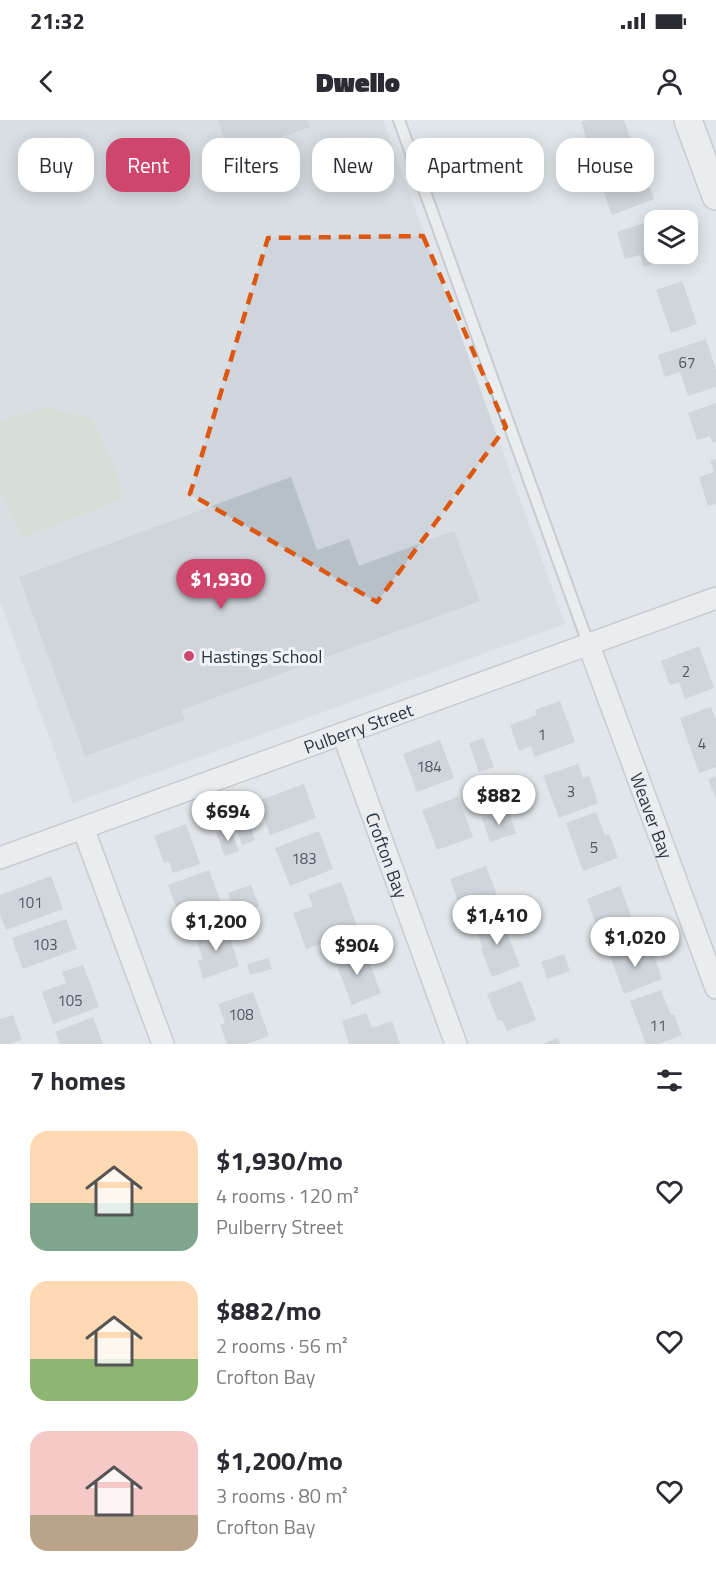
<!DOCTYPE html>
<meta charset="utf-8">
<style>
body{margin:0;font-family:"Titillium Web",sans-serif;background:#f7f7f7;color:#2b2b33;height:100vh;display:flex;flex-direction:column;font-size:22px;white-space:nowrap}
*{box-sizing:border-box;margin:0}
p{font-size:20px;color:#7c7c81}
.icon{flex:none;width:33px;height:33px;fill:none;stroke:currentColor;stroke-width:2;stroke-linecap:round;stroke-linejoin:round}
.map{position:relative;height:924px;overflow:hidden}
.sheet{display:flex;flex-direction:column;background:#fff;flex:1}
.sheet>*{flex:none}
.hud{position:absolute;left:18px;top:18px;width:681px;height:54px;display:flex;gap:12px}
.fabs{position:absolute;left:644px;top:90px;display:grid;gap:12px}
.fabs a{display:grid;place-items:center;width:54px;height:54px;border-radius:12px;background:#fff;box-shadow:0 3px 15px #0003;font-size:30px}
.price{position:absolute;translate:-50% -51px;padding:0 14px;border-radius:21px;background:#fff;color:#222;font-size:20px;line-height:39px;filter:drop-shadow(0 2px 3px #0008)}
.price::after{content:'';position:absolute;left:50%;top:36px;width:18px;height:14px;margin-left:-9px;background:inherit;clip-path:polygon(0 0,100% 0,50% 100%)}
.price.active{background:#cf466d;color:#fff}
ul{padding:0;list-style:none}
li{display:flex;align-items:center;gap:18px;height:150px;padding:0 30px}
li span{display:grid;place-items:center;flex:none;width:168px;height:120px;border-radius:18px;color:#555}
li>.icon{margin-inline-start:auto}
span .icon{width:72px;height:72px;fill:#fffc;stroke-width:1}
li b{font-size:26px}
h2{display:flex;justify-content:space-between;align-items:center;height:72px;padding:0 30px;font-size:26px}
.tag{padding:0 21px;border-radius:18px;background:#fff;box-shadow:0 3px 15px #0003;font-size:21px;line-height:54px}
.tag.active{background:#cf466d;color:#fff}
.status{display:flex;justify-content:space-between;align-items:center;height:42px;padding:0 30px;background:#fff;direction:ltr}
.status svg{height:16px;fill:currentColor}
header{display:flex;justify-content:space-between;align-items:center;height:78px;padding:0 30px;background:#fff;font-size:27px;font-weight:800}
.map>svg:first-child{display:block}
</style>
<div class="status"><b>21:32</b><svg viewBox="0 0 49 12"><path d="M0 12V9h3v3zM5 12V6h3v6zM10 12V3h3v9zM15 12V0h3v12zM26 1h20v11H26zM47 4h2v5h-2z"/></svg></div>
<header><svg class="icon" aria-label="back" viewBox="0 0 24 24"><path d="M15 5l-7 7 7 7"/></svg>Dwello<svg class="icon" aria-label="person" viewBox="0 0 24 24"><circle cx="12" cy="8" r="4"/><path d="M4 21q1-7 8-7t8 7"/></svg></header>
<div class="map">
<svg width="716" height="924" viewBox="0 0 716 924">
<rect width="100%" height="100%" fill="#e1e6ea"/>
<!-- built -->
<path fill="#cfd5dc" d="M 0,0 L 383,0 L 565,504 L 73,683 L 0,481 Z"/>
<!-- green -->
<path fill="#c9d4c2" d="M 46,287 L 92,299 L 114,346 L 123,379 L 22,418 L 0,368 L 0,303 L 11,297 Z"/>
<!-- building -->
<path fill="#b8c0c7" d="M 218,0 L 307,0 L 310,7 L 230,35 Z
M 587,0 L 624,0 L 631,20 L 592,34 L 581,2 Z
M 637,34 L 654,79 L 612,95 L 595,50 Z
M 654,100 L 654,134 L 672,134 L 673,138 L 644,147 L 640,135 L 625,139 L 617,112 Z
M 682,161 L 697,204 L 671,213 L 656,170 Z
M 706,219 L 716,250 L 716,267 L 688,276 L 680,252 L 665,257 L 658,235 Z
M 716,283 L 716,322 L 713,323 L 710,316 L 697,320 L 688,293 Z
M 716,339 L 716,384 L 708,386 L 699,357 L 714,352 L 710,341 Z
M 291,357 L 317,430 L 349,419 L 359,446 L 454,411 L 480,481 L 181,590 L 185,600 L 85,636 L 19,457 Z
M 699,526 L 714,568 L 685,579 L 679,562 L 670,565 L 661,541 Z
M 560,581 L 575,622 L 534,637 L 531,626 L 519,631 L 510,605 L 537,595 L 535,590 Z
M 711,587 L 716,600 L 716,647 L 699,653 L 680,598 Z
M 483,618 L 494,647 L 479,652 L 469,623 Z
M 440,620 L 454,658 L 417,672 L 403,634 Z
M 578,644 L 583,658 L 589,656 L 598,683 L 559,698 L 543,656 Z
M 716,656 L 716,679 L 708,659 Z
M 304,664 L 316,698 L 270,715 L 258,681 Z
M 458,677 L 473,717 L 437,730 L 422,690 Z
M 508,689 L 516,713 L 490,722 L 482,698 Z
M 596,692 L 605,715 L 609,714 L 618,738 L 583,751 L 566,703 Z
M 246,696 L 255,720 L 242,725 L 233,701 Z
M 186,704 L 200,744 L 173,753 L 169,741 L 164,743 L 154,716 Z
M 230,708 L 239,731 L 225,736 L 216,713 Z
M 319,711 L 333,749 L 290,766 L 275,728 Z
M 486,746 L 501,786 L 469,798 L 464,782 L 459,784 L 450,759 Z
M 209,750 L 223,788 L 182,803 L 168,765 Z
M 51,756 L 63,789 L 6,810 L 0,795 L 0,775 Z
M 341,762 L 357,806 L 343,811 L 346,817 L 330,823 L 329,821 L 306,829 L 293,793 L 313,786 L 308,774 Z
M 251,765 L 259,786 L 235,794 L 228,773 Z
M 620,766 L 635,806 L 601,818 L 587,779 Z
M 499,792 L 520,846 L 492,857 L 481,829 L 483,828 L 477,812 L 483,810 L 479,800 Z
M 66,799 L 77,829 L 23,849 L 12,818 Z
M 225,804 L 239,846 L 203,859 L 198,841 L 203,839 L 195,815 Z
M 643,822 L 648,835 L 653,833 L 662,859 L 624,874 L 609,834 Z
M 363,827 L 381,873 L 352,885 L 334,838 Z
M 564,834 L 570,851 L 547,859 L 541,842 Z
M 268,838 L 272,849 L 250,855 L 247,844 Z
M 83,845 L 99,887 L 53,904 L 42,872 L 66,863 L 62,852 Z
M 521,861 L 536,900 L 507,911 L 502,900 L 498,901 L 487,874 Z
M 661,870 L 671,895 L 674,894 L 682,915 L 659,924 L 646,924 L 630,881 Z
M 253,872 L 269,916 L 247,924 L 227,924 L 220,905 L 225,903 L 218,884 Z
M 366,893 L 372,908 L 392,901 L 400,924 L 349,924 L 342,901 Z
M 13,895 L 22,920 L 10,924 L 0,924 L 0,899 Z
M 93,897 L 103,924 L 60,924 L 55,912 Z
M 558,918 L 560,924 L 543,924 Z"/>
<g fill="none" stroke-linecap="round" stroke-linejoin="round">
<defs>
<path id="service" d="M 399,0 L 588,523"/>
<g id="minor">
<path id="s1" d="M 588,523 L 716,868"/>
<path id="s2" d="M 343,614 L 456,924"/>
<path d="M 83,708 L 163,924"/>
<path id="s3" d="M 0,738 L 716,478"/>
</g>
<path id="tertiary" d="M 688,0 L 716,76"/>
</defs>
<!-- service casing -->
<use href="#service" stroke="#a6aeb4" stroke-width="14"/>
<!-- minor casing -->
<use href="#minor" stroke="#a6aeb4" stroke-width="24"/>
<!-- tertiary casing -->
<use href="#tertiary" stroke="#a6aeb4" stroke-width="30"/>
<!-- service -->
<use href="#service" stroke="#f4f6f8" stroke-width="10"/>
<!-- minor -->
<use href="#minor" stroke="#f4f6f8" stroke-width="21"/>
<!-- tertiary -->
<use href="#tertiary" stroke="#f4f6f8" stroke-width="27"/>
</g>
<!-- marked area -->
<path d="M0 0H716V924H0ZM 423,116 L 506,307 L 377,482 L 190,374 L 268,118 Z" fill="#e1e6ea" fill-opacity=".55" fill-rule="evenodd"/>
<path fill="none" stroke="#de570f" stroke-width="4.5" stroke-dasharray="12 8" stroke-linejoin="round" d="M 423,116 L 506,307 L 377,482 L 190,374 L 268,118 Z"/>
<!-- markers -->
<circle fill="#cf466d" stroke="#f1f4f7" stroke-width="2" cx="189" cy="536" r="6"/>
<g text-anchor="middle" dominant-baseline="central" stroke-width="6" stroke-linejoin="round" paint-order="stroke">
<!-- number labels -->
<g font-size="15" fill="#4d5863">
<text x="687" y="242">67</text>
<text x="686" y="551">2</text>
<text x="542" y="614">1</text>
<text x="702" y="623">4</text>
<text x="429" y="646">184</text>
<text x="571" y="671">3</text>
<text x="594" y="727">5</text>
<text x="304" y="738">183</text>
<text x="30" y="782">101</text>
<text x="45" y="824">103</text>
<text x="70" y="880">105</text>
<text x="241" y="894">108</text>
<text x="658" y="905">11</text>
</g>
<!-- poi labels -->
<g font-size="18" fill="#293642" stroke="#f1f4f7" text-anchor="start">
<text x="201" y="536">Hastings School</text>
</g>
<!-- street labels -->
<g font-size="18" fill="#293642" stroke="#f1f4f7">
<text stroke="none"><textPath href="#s3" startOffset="381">Pulberry Street</textPath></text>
<text stroke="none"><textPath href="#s1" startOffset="184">Weaver Bay</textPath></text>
<text stroke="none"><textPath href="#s2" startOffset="129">Crofton Bay</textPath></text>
</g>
</g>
</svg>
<div class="fabs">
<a><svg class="icon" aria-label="layers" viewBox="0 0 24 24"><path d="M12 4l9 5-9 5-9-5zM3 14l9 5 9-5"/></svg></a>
</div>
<b class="price active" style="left:221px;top:490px">$1,930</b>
<b class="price" style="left:499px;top:706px">$882</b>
<b class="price" style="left:228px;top:722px">$694</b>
<b class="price" style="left:497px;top:826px">$1,410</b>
<b class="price" style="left:216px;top:832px">$1,200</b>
<b class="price" style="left:635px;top:848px">$1,020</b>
<b class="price" style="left:357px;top:856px">$904</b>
<div class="hud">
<a class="tag">Buy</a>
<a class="tag active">Rent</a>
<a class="tag">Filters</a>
<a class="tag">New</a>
<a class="tag">Apartment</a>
<a class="tag">House</a>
</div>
</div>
<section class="sheet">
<h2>7 homes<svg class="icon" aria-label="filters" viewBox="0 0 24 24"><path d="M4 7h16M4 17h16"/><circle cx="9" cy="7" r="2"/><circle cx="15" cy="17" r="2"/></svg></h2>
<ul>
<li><span style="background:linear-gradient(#ffd9b3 60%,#7fa58c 0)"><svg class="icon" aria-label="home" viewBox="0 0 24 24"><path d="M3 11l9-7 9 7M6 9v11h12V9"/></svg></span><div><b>$1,930/mo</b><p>4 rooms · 120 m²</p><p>Pulberry Street</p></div><svg class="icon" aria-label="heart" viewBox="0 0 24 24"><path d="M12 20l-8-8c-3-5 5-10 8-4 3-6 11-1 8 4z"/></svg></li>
<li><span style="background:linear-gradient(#ffd9b3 65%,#8fb573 0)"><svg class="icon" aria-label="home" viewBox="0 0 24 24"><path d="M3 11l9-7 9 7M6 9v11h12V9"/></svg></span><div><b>$882/mo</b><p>2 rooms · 56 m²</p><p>Crofton Bay</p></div><svg class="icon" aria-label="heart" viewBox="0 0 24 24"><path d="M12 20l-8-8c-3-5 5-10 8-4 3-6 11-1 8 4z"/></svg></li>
<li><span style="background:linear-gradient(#f6c9c9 70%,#b9a48a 0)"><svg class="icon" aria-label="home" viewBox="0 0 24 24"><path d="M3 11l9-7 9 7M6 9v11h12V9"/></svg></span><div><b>$1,200/mo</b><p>3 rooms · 80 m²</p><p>Crofton Bay</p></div><svg class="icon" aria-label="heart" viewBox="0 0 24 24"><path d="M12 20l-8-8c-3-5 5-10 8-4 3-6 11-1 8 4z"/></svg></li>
</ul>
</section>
